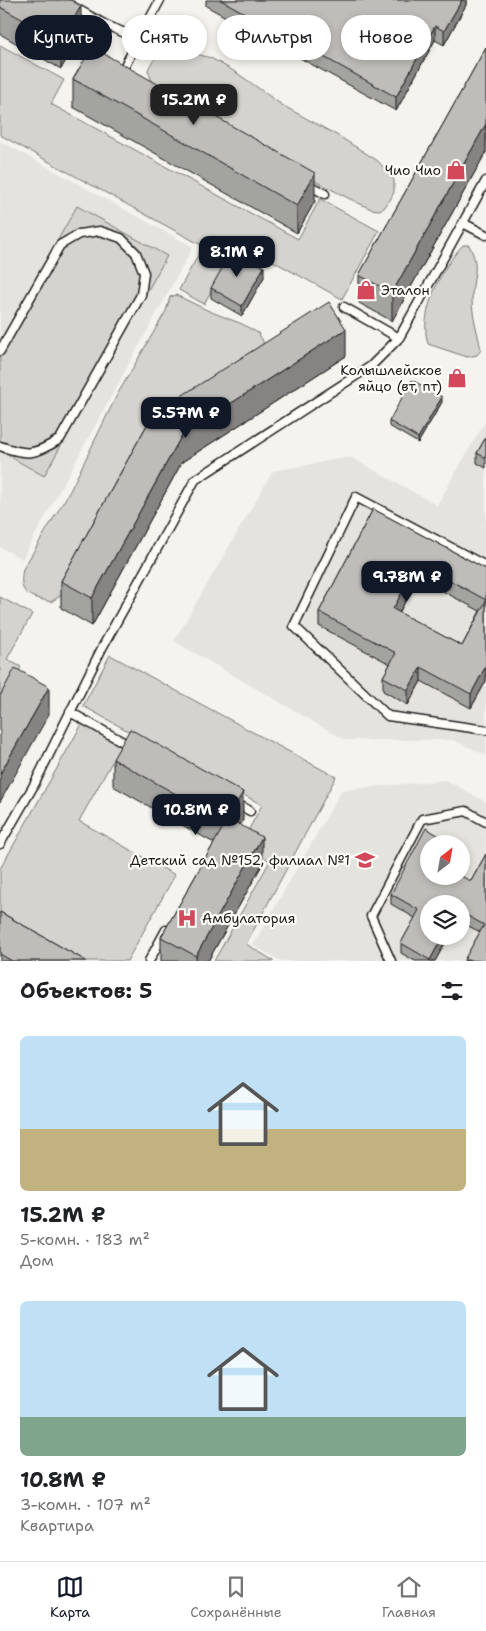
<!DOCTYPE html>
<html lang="ru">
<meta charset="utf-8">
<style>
body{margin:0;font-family:"Shantell Sans",sans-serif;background:#f2f2f2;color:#202124;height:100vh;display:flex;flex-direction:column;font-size:19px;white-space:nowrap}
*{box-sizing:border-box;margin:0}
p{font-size:16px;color:#757577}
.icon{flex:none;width:28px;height:28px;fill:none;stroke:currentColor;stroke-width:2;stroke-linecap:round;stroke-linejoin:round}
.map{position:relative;height:961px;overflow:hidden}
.sheet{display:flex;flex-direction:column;background:#fff;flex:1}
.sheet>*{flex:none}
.top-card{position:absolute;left:15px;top:15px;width:456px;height:45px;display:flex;gap:10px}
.needle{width:32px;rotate:31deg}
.tools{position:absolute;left:420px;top:835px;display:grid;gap:10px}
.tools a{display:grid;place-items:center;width:50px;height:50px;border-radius:50%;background:#fff;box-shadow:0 2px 8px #0003;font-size:25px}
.price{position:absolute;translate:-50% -42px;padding:0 11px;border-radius:10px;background:#111827;color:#fff;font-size:16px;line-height:32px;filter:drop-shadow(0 1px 2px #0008)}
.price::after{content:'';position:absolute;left:50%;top:30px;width:15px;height:11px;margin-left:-8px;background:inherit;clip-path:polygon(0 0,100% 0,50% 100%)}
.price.active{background:#222;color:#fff}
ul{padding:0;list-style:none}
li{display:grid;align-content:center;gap:10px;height:265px;padding:0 20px}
li span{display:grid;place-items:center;height:155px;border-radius:8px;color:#555}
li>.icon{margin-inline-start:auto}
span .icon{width:90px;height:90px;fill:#fffc;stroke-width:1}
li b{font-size:21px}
h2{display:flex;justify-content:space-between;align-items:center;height:60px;padding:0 20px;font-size:21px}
.tag{padding:0 18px;border-radius:22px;background:#fff;box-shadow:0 2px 8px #0003;font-size:18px;line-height:45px}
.tag.active{background:#111827;color:#fff}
.tabs{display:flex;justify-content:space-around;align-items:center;height:70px;border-top:1px solid #e0e0e0;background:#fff;font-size:14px;color:#757577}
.tabs a{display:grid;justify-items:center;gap:2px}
.tabs .active{color:#111827}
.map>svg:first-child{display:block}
</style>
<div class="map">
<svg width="486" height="961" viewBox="0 0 486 961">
<rect width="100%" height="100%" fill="#f4f3ee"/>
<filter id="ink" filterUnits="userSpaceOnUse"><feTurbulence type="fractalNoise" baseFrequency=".02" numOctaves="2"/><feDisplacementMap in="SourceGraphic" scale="10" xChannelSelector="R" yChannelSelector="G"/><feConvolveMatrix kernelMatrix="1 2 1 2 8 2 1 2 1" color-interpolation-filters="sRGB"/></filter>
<g filter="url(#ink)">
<!-- built -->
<path fill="#e4e3de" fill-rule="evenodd" d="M 0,141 L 193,247 L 22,559 L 0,547 Z
M 486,420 L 486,755 L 453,740 L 345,740 L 174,641 L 273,471 L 350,457 L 437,505 Z
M 446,780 L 486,802 L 486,961 L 281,961 L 253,945 L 342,790 ZM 429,844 L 461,844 L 461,876 L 429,876 ZM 429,904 L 461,904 L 461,936 L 429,936 Z"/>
<!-- green -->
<path fill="#d4d3cf" stroke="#787876" d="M 0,45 L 64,80 L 51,104 L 298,239 L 320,199 L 379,231 L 342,299 L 238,242 L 204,304 L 179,290 L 203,246 L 0,135 Z
M 182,50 L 211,58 L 237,73 L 282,105 L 340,137 L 378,161 L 394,180 L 394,192 L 390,200 L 384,208 L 379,210 L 371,209 L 348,198 L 317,182 L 158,88 L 151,79 L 148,70 C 154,54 167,51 182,50 Z
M 77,206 L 167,256 L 44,476 L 0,451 L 0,342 Z
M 463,245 L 469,245 C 481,268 472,276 472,299 C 472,316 478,333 481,350 L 477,355 L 467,357 L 428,344 C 418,313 442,267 463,245 Z
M 176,295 L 209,311 L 242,324 L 258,333 L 263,341 L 264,353 L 61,595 L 51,602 C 28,596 18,595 23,569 L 70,491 L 117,395 L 166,311 L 170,297 Z
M 0,597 L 32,614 L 7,659 L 21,667 L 0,707 Z
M 110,655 L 336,777 L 246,944 L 274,961 L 214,961 L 270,861 L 241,844 L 262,805 L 83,706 Z
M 82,724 L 121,746 L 79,821 L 175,875 L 127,961 L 80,961 L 0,916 L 0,869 Z"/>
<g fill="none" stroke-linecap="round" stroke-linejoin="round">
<defs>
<path id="lane" d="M 61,0 L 106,25 L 139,39 L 160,0
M 121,73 L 139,39
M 307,184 L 325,194
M 463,223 L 486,235
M 344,307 L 399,338
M 0,351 L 60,245 L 79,234 L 100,231 L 121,238 L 136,253 L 144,273 L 141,295 L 60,439 C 35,455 28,456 0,446
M 486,566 L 356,497 L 294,626 L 388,716 L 486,730
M 70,712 L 132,747
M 234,802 L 250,811
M 0,844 L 34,785 L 102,648 L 195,480 L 371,366 L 399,338 L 486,181
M 149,961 L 166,930
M 391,961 L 371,916 L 422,819 L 466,811 L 486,822"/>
</defs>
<!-- lane casing -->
<use href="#lane" stroke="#1c1c1c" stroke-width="11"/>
<!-- lane -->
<use href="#lane" stroke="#fdfcf7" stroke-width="8"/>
</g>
<!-- wall -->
<path fill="#a3a3a0" stroke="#1c1c1c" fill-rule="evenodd" d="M 0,0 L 81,33 L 61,69 L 0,34 Z
M 206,0 L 466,0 L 466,5 L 444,45 L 435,40 L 396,111 L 206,6 Z
M 486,47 L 486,152 L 392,321 L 359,303 L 359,275 Z
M 73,79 L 315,201 L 297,233 L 73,107 Z
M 264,277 L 242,316 L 211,298 L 211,288 Z
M 346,356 L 182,462 L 92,626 L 61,608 L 61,581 L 153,414 Z
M 442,402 L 418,443 L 389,426 L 389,421 Z
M 486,437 L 486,468 L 477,463 L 477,453 Z
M 373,509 L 486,569 L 486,681 L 471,708 L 421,681 L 408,705 L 383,691 L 383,677 L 390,664 L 319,626 L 319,612 ZM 418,578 L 480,611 L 462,646 L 399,613 Z
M 113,759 L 243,820 L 240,824 L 262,865 L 208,961 L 161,961 L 161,937 L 214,843 L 113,786 Z
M 486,854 L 486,961 L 464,961 L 480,932 L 461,922 L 461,904 L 429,904 L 449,936 L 435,961 L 415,961 L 401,953 L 401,943 L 415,918 L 391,904 L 391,894 L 429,876 L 471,881 Z
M 0,912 L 86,961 L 0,961 Z"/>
<!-- shaded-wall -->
<path fill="#858482" stroke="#1c1c1c" d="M 462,0 L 466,0 L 466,5 L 444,45 L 444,31 Z
M 81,6 L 81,33 L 61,69 L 61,41 Z
M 435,26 L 435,40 L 396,111 L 396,97 Z
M 486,124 L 486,152 L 392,321 L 392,293 Z
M 315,173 L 315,201 L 297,233 L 297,206 Z
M 264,267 L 264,277 L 242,316 L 242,306 Z
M 346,329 L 346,356 L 182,462 L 92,626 L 92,598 L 182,435 Z
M 442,397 L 442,402 L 418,443 L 418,438 Z
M 418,563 L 418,578 L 393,624 L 393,609 Z
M 486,666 L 486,681 L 471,708 L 471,694 Z
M 421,667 L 421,681 L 408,705 L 408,690 Z
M 49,687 L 49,714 L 0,802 L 0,774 Z
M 243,792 L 243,820 L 228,846 L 228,818 Z
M 262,837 L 262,865 L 208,961 L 196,961 L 196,956 Z
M 443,936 L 449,936 L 435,961 L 430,961 L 430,960 Z"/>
<!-- building -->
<path fill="#bebdba" stroke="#1c1c1c" d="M 0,0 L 71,0 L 81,6 L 61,41 L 0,7 Z
M 221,0 L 462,0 L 444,31 L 435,26 L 396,97 Z
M 92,47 L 315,173 L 297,206 L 73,79 Z
M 486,47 L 486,124 L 392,293 L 359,275 Z
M 232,250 L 264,267 L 242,306 L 211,288 Z
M 329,302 L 346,329 L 182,435 L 92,598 L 61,581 L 153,414 Z
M 412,380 L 442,397 L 418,438 L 389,421 Z
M 486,437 L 486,458 L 477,453 Z
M 373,509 L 486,569 L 486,600 L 418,563 L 393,609 L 462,646 L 486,601 L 486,666 L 471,694 L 421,667 L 408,690 L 383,677 L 396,653 L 319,612 Z
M 15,668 L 49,687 L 0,774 L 0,696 Z
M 130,729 L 243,792 L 228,818 L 262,837 L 196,956 L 161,937 L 226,822 L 113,759 Z
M 426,828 L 453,844 L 429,844 L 429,876 L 461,876 L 471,881 L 486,854 L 486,961 L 464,960 L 484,925 L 461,912 L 461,904 L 429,904 L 429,936 L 443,936 L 430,960 L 401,943 L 419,910 L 391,894 Z
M 0,912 L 86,961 L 12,961 L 0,954 Z"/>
</g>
<!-- icons -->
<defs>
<symbol id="shop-bare" viewBox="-9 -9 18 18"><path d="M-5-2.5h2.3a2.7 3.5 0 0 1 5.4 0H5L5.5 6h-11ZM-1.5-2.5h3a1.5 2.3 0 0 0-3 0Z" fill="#d1495b" stroke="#fdfcf7" stroke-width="2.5" paint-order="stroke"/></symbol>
<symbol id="school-bare" viewBox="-9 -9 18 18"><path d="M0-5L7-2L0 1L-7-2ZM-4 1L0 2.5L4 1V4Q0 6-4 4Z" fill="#d1495b" stroke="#fdfcf7" stroke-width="2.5" paint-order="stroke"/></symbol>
<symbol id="hospital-bare" viewBox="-9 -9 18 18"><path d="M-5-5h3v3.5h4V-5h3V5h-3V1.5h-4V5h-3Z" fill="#d1495b" stroke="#fdfcf7" stroke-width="2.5" paint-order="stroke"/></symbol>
</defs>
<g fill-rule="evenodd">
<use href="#shop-bare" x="442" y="156" width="28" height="28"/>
<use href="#shop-bare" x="352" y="276" width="28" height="28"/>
<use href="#shop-bare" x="443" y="364" width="28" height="28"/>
<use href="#school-bare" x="351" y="846" width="28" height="28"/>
<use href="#hospital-bare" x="173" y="904" width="28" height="28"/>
</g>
<g text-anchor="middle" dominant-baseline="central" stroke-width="4.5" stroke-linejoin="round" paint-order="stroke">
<!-- poi labels -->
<g font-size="14" fill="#1c1c1c" stroke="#fdfcf7" text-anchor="end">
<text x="441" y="170">Чио Чио</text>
<text x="381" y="290" text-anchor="start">Эталон</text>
<text x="442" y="370">Колышлейское<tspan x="442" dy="16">яйцо (вт, пт)</tspan></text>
<text x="350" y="860">Детский сад №152, филиал №1</text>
<text x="202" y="918" text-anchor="start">Амбулатория</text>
</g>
</g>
</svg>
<div class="tools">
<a><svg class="needle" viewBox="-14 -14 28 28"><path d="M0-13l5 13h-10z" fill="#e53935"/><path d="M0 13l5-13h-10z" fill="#757577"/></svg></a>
<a><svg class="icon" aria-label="layers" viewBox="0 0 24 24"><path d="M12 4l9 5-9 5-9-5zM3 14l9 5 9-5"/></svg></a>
</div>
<b class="price active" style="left:194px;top:126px">15.2M ₽</b>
<b class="price" style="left:237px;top:278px">8.1M ₽</b>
<b class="price" style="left:186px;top:439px">5.57M ₽</b>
<b class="price" style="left:407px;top:603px">9.78M ₽</b>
<b class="price" style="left:196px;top:836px">10.8M ₽</b>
<div class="top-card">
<a class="tag active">Купить</a>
<a class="tag">Снять</a>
<a class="tag">Фильтры</a>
<a class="tag">Новое</a>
</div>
</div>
<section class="sheet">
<h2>Объектов: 5<svg class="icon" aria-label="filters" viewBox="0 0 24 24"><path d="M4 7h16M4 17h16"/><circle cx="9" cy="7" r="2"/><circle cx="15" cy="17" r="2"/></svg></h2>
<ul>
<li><span style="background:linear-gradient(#bfe0f5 60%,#c2b280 0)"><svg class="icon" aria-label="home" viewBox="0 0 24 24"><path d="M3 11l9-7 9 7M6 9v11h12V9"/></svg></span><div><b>15.2M ₽</b><p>5-комн. · 183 m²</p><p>Дом</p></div></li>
<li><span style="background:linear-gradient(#bfe0f5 75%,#7fa58c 0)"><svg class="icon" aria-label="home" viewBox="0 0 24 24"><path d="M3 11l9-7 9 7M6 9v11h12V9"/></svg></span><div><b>10.8M ₽</b><p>3-комн. · 107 m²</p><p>Квартира</p></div></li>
</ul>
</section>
<nav class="tabs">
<a class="active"><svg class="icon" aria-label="map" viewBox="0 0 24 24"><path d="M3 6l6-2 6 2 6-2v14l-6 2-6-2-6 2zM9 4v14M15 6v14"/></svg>Карта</a>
<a><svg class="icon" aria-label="saved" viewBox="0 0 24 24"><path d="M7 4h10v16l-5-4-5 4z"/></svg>Сохранённые</a>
<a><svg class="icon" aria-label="home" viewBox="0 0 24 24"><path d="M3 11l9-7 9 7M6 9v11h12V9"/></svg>Главная</a>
</nav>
